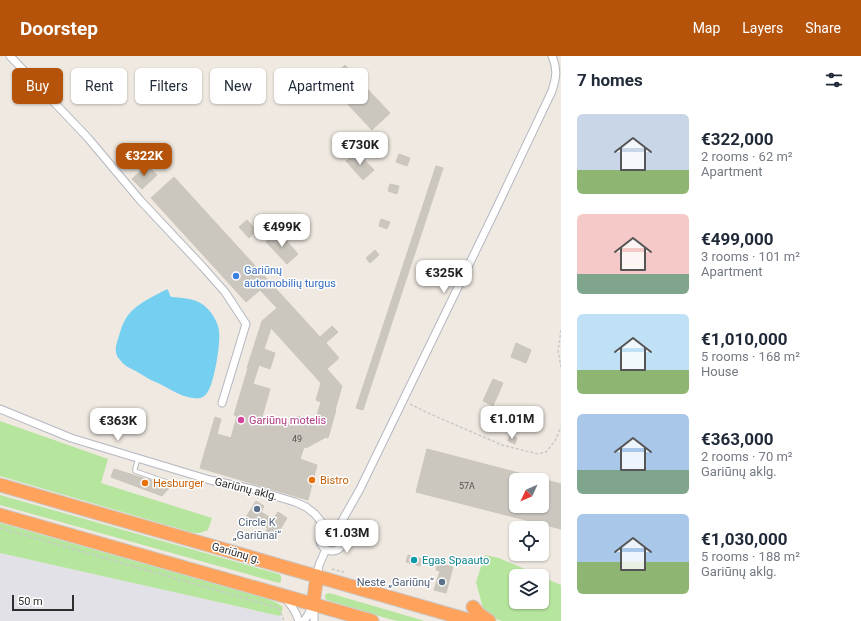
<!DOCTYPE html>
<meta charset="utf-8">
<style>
body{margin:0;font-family:Roboto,sans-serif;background:#f6f6f7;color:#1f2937;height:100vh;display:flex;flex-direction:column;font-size:15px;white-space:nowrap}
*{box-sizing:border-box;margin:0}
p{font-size:13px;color:#747a83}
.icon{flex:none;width:22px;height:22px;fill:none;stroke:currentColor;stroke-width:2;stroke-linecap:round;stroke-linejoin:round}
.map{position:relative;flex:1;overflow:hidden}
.details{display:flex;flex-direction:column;background:#fff;width:300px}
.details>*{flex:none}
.top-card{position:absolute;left:12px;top:12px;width:380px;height:36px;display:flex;gap:8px}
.needle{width:26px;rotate:226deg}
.fabs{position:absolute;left:509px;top:417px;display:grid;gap:8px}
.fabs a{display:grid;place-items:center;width:40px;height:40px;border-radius:6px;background:#fff;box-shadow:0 1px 3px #0004;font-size:20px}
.scale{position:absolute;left:12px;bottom:10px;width:62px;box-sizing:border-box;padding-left:4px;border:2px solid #2e2e2e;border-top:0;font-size:11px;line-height:14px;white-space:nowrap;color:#2e2e2e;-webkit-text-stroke:3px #fff;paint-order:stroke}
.price{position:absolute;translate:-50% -34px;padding:0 9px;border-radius:8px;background:#fff;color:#222;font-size:13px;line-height:26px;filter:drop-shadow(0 1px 2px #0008)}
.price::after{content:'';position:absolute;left:50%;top:24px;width:12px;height:9px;margin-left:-6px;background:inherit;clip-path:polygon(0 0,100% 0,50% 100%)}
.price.selected{background:#b45309;color:#fff}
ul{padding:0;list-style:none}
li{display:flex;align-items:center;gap:12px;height:100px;padding:0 16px}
li span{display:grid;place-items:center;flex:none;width:112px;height:80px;border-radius:6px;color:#555}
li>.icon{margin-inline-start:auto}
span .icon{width:48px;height:48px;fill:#fffc;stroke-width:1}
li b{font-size:17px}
h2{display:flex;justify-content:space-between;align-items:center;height:48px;padding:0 16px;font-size:17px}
.pill{padding:0 14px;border-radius:6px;background:#fff;box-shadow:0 1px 3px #0004;font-size:14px;line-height:36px}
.pill.selected{background:#b45309;color:#fff}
header{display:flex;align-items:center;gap:24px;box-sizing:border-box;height:56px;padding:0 20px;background:#b45309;color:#fff}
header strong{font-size:19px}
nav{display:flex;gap:22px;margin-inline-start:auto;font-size:14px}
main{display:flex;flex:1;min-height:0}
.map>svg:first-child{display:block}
</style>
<header>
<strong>Doorstep</strong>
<nav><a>Map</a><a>Layers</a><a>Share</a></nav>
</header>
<main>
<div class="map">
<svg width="561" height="565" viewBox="0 0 561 565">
<rect width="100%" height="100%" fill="#efe9e1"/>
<!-- industrial -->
<path fill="#e3e1e8" d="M 0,497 L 280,560 L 282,565 L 0,565 Z"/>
<!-- green -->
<path fill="#b6e59e" d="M 0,365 L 108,403 L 101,427 L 212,462 L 208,474 L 200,477 L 194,477 L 0,420 Z
M 0,439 L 279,518 L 281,520 L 281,526 L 279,527 L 0,449 Z
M 0,467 L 268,543 L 277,547 L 283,551 L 280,560 L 0,497 Z
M 485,499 L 499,502 L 541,520 L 516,520 L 516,546 L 542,546 L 542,521 L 561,529 L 561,565 L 502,565 L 493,562 L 485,557 L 483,552 L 476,526 Z
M 329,537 L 425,565 L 398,565 L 389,563 L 327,544 L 325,542 L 325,540 L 326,538 Z"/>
<!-- water -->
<path fill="#75cff0" d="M 167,233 L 169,236 L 170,240 L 172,241 C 182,242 193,242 202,248 C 210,253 218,265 219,275 C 221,286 214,329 207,337 C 205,340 203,341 200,342 C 186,344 172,334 160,328 C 152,325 146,321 139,317 C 133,313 125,311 121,305 C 114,298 115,292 118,283 C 120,277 121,271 124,266 C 132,249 151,242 167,233 Z"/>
<!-- building -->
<path fill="#cbc7bf" stroke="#cbc5ba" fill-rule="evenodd" d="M 345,9 L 390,57 L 372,74 L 327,26 Z
M 357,96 L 374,114 L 363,124 L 346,105 Z
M 399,98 L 410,102 L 407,110 L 396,106 Z
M 147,109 L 157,119 L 142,133 L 132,123 Z
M 436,110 L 443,112 L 363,354 L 356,352 Z
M 174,121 L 320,281 L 332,270 L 338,276 L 326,287 L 339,302 L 327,313 L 342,330 L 335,354 L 336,354 L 328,382 L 326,381 L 306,392 L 304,391 L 300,403 L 317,409 L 308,444 L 200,412 L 215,361 L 221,363 L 217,378 L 231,382 L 237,360 L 234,359 L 248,312 L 247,312 L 262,265 L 277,252 L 260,234 L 246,246 L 151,142 ZM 271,272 L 321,327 L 316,344 L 321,346 L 315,366 L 297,360 L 294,370 L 262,361 L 270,333 L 253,328 L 259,309 L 270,313 L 275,297 L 264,293 Z
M 390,128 L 399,130 L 397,138 L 388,135 Z
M 381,163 L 390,166 L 387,173 L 379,170 Z
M 247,164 L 257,175 L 249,182 L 239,171 Z
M 278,175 L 298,198 L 287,208 L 266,186 Z
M 375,194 L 379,199 L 370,207 L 366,202 Z
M 516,287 L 531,294 L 526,307 L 511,301 Z
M 493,323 L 503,327 L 493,350 L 483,345 Z
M 510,379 L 517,382 L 515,388 L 508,385 Z
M 427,393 L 538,422 L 537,424 L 516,424 L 516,450 L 542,450 L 542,423 L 561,428 L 561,473 L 416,436 Z
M 114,413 L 153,425 L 170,431 L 162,440 L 111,421 Z
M 256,445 L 264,450 L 261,456 L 273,463 L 278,456 L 287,462 L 274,484 L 264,478 L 268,472 L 255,465 L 254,466 L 246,461 Z
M 408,499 L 422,503 L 420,510 L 406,506 Z
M 438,507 L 453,511 L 446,537 L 434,534 L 440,515 L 436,514 Z"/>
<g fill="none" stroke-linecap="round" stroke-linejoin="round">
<defs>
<path id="lane" d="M 138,402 L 135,413 L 135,415 L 172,428"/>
<path id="street" d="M 10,0 L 88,82 L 140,144 L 202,210 L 225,236 L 246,268 L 222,347
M 0,353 L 71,382 L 210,424 L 252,433 L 295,446 L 306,451 L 315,458 L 326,472
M320 483a12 12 0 1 1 24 0a12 12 0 1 1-24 0Z
M 338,472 L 360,433 L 495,155 L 552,35 C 556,22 558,13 552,0
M 317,520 L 319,509 L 326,493
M 284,541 C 291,548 296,556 299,565
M 313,548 L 314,555 L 314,565
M 304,565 L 308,559 L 313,548"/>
<path id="highway" d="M 0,429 L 472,565
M 0,459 L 372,565
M 313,548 L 317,520
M 473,551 L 479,558 L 489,565"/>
</defs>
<!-- lane casing -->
<use href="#lane" stroke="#b4b7c1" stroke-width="5.5"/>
<!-- street casing -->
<use href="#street" stroke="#b4b7c1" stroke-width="9"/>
<!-- highway casing -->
<use href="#highway" stroke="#c9c9c9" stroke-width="15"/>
<!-- path -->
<path stroke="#c9c9c9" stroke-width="1.5" stroke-dasharray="3 2" stroke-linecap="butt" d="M 561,274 L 558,295 L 561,311
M 410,348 L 428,357 L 502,389 L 538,398 L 546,396 L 555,385 L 561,371
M 0,472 L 279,552
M 332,513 L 344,516
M 279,552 L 284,565"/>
<!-- lane -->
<use href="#lane" stroke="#fff" stroke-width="3.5"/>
<!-- street -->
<use href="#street" stroke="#fff" stroke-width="7"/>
<!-- highway -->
<use href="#highway" stroke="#ffa35c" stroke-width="13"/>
</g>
<!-- markers -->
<circle fill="#3f7fe0" stroke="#fff" stroke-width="1.5" cx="236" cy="220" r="4"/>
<circle fill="#d1479c" stroke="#fff" stroke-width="1.5" cx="241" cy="364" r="4"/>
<g fill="#e8710a" stroke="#fff" stroke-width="1.5">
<circle cx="312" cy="424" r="4"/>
<circle cx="145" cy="427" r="4"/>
</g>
<g fill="#5c6f8a" stroke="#fff" stroke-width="1.5">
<circle cx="257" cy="453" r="4"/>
<circle cx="442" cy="526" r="4"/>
</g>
<circle fill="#0f9aa8" stroke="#fff" stroke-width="1.5" cx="414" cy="504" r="4"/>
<g text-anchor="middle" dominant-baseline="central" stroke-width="3" stroke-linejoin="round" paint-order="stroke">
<!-- number labels -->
<g font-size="9" fill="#555452">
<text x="297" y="383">49</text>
<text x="467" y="430">57A</text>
</g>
<!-- shop labels -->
<g font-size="11" fill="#366cbe" stroke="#fff" text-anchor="start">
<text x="244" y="214">Gariūnų<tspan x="244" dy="13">automobilių turgus</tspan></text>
</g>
<!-- hotel labels -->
<g font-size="11" fill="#b23c85" stroke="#fff" text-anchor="start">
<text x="249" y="364">Gariūnų motelis</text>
</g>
<!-- food labels -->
<g font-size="11" fill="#c56008" stroke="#fff" text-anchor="start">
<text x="320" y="424">Bistro</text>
<text x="153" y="427">Hesburger</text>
</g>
<!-- street labels -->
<g font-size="11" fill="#2e2e2e" stroke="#fff">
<text transform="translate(246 433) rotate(14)">Gariūnų aklg.</text>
<text transform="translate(236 497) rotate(16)">Gariūnų g.</text>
</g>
<!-- service labels -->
<g font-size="11" fill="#4e5e75" stroke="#fff">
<text x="257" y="466">Circle K<tspan x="257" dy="13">„Gariūnai“</tspan></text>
<text x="434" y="526" text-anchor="end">Neste „Gariūnų“</text>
</g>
<!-- culture labels -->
<g font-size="11" fill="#0d838f" stroke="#fff" text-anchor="start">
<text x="422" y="504">Egas Spaauto</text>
</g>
</g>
</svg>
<div class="fabs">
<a><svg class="needle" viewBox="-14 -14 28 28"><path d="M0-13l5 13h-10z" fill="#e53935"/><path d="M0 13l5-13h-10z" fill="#747a83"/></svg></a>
<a><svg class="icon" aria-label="locate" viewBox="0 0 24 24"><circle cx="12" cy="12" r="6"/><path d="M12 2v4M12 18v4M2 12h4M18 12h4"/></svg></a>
<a><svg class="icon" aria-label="layers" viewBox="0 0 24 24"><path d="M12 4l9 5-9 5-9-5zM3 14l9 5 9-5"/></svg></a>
</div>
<div class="scale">50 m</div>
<b class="price" style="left:360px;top:110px">€730K</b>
<b class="price selected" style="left:144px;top:121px">€322K</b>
<b class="price" style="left:282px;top:192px">€499K</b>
<b class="price" style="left:444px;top:238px">€325K</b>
<b class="price" style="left:512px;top:384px">€1.01M</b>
<b class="price" style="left:118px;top:386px">€363K</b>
<b class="price" style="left:347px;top:498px">€1.03M</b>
<div class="top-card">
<a class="pill selected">Buy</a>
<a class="pill">Rent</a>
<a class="pill">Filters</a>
<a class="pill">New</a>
<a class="pill">Apartment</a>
</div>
</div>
<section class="details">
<h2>7 homes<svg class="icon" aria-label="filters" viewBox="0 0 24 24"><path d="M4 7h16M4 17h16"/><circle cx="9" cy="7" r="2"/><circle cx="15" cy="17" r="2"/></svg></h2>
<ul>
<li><span style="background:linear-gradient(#c9d6e8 70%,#8fb573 0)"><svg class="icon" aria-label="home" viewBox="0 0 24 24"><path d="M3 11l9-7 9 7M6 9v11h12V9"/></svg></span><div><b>€322,000</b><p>2 rooms · 62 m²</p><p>Apartment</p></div></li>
<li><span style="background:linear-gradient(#f6c9c9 75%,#7fa58c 0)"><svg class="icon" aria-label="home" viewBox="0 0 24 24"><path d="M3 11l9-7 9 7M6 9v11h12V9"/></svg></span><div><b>€499,000</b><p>3 rooms · 101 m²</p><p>Apartment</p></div></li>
<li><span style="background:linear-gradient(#bfe0f5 70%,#8fb573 0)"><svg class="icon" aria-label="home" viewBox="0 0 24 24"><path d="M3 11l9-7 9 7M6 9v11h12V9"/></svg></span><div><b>€1,010,000</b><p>5 rooms · 168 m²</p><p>House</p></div></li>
<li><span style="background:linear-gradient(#a9c7e8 70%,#7fa58c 0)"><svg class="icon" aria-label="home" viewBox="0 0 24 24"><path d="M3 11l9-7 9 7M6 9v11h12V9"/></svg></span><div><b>€363,000</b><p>2 rooms · 70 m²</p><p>Gariūnų aklg.</p></div></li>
<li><span style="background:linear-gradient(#a9c7e8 60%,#8fb573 0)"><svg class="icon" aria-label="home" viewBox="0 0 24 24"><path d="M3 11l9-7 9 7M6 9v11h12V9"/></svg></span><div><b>€1,030,000</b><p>5 rooms · 188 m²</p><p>Gariūnų aklg.</p></div></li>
</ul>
</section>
</main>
